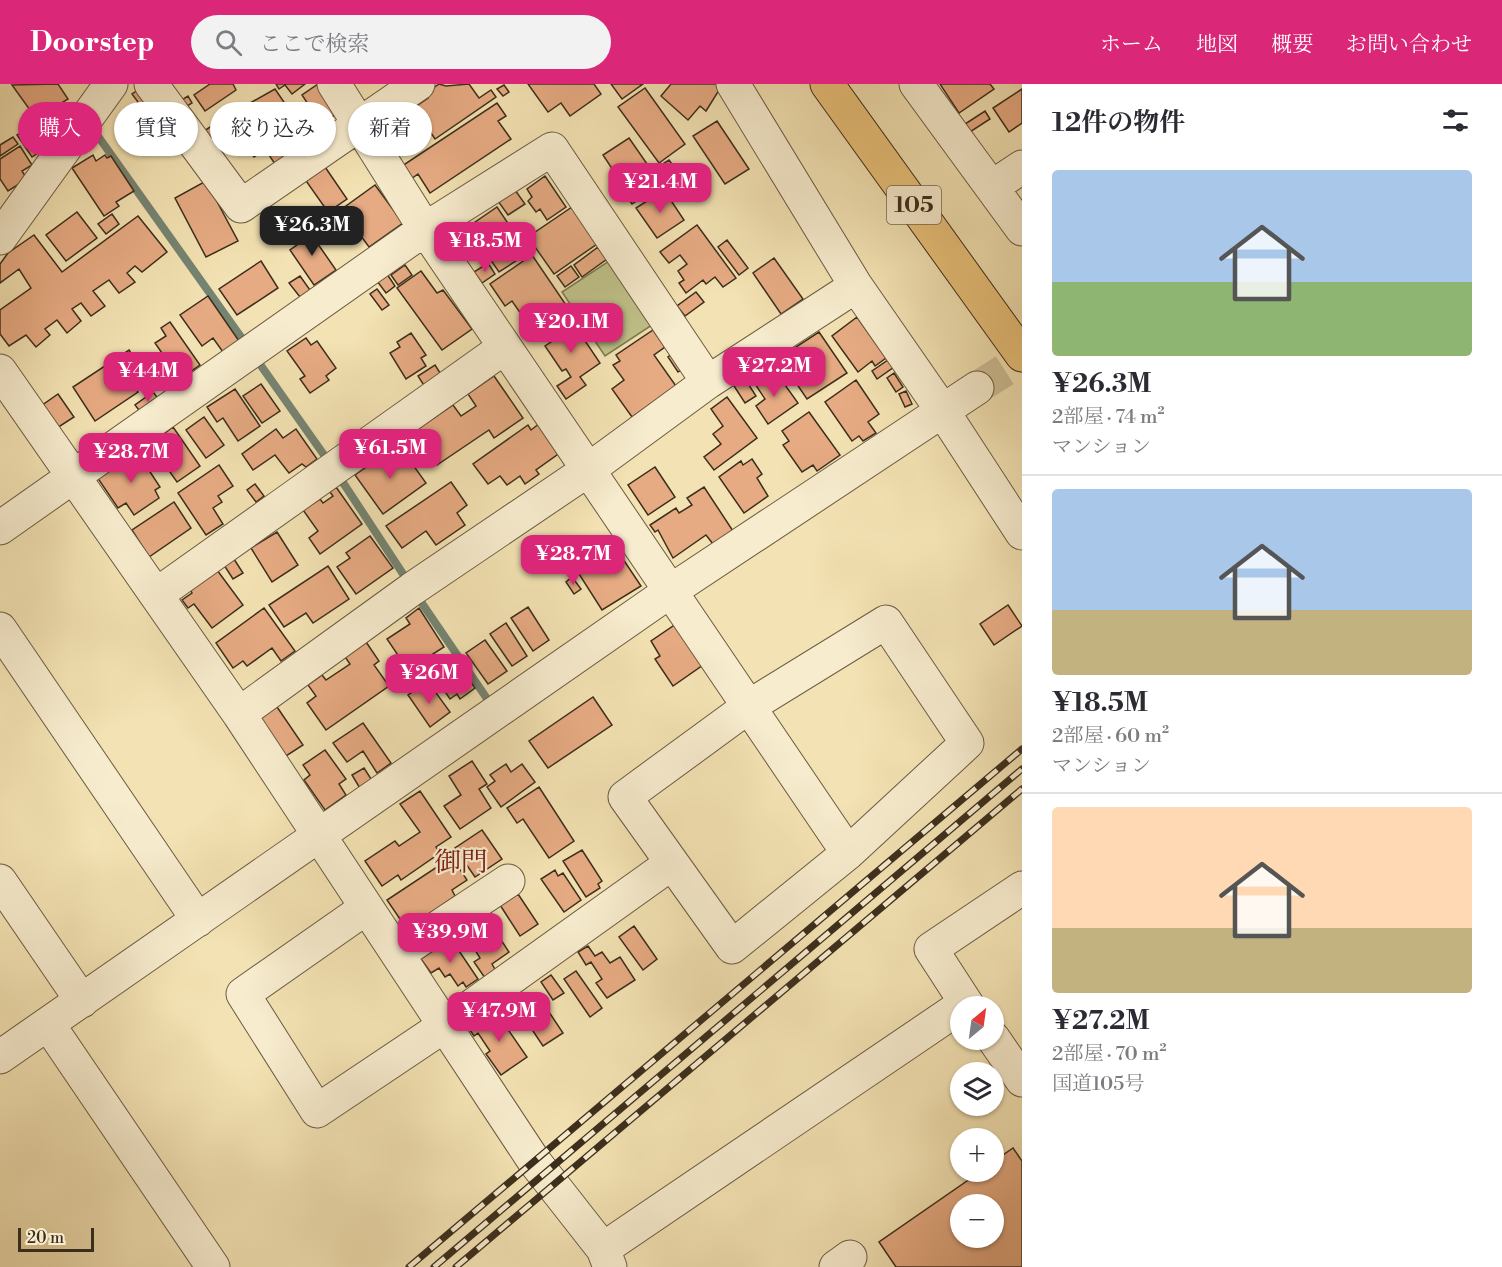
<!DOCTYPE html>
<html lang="ja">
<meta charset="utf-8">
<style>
body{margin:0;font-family:"Libre Bodoni","Noto Serif JP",serif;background:#f2f2f3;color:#2b2b33;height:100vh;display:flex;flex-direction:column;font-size:22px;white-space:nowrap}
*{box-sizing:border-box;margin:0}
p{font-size:20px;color:#7c7c81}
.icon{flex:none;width:33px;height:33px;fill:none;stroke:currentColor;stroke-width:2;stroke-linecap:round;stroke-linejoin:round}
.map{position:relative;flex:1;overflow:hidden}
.side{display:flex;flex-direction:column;background:#fff;width:480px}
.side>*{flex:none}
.banner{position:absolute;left:18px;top:18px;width:570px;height:54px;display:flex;gap:12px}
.needle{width:39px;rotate:29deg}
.controls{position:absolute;left:950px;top:912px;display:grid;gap:12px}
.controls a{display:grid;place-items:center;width:54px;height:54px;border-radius:50%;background:#fff;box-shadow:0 2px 4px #0004;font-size:30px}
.scale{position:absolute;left:18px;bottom:15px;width:76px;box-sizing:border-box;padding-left:6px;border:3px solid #3c2e1c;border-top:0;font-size:16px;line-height:21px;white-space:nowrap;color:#3c2e1c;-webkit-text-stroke:4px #f7ecce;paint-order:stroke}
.price{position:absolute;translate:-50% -51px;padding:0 14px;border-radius:12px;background:#db2777;color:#fff;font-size:20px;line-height:39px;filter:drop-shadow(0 2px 3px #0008)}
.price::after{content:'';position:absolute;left:50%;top:36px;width:18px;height:14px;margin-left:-9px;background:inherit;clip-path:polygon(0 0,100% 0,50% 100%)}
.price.selected{background:#222;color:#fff}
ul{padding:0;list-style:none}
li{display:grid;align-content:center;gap:12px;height:318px;padding:0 30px}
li+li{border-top:2px solid #e1e1e2}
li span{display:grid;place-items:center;height:186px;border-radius:6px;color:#555}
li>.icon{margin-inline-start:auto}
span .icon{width:108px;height:108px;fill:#fffc;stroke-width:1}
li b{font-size:26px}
h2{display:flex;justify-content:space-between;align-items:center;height:72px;padding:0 30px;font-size:26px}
.chip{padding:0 21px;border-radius:27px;background:#fff;box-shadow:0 2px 4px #0004;font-size:21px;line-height:54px}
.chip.selected{background:#db2777;color:#fff}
header{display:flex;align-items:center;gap:36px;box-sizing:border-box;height:84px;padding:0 30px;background:#db2777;color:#fff}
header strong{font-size:28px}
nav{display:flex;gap:33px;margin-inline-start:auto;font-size:21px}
.search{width:420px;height:54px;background:#f2f2f3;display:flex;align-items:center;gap:15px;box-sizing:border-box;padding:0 21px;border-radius:33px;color:#7c7c81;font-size:22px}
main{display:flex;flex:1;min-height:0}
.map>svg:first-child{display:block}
</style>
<header>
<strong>Doorstep</strong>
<div class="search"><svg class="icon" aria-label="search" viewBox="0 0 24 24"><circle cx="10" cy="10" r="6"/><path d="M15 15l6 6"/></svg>ここで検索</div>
<nav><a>ホーム</a><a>地図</a><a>概要</a><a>お問い合わせ</a></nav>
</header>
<main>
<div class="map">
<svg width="1022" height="1183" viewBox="0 0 1022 1183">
<rect width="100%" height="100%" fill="#f3e2b3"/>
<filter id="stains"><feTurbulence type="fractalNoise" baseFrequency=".00333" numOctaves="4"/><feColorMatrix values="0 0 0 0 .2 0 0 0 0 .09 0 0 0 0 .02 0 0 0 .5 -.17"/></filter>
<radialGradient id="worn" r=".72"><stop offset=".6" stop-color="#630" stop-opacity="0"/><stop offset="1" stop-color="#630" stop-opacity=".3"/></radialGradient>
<!-- green -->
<path fill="#c0c289" stroke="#7e7852" stroke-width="1.5" d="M 609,177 L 652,241 L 605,272 L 562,208 Z"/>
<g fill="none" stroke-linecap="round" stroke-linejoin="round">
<!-- stream -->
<path stroke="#758472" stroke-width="8" d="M 90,41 L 246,260
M 257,276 L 329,378
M 340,394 L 407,496
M 417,512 L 492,622"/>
</g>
<!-- building -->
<path fill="#e7ab83" stroke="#3c2e1c" stroke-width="1.5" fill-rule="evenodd" d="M 58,0 L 68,15 L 63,18 L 69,27 L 55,38 L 46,26 L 35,33 L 12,1 Z
M 210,0 L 233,0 L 236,6 L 205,27 L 194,11 Z
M 276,0 L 305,0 L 292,10 L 285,1 L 279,5 Z
M 318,0 L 341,27 L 321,40 L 302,11 Z
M 439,0 L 446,2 L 469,0 L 479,14 L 491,6 L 496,13 L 435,55 L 429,46 L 416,55 L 410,46 L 394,57 L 382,40 L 406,24 L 408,28 L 428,14 L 425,10 Z
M 528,0 L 594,0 L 601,10 L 570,32 L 561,19 L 548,28 Z
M 611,0 L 643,0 L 622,15 Z
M 671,0 L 717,0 L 721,3 L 706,27 L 700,22 L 688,36 L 661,12 Z
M 940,0 L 990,0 L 994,5 L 959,29 Z
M 504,1 L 509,8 L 503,12 L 497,5 Z
M 144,2 L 181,54 L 165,65 L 162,61 L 149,70 L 133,46 L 142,39 L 131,23 L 138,18 L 132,10 Z
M 645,4 L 685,60 L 659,79 L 618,23 Z
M 275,5 L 290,27 L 301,20 L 321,48 L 275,80 L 265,65 L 254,73 L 243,57 L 251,52 L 234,28 Z
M 1022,5 L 1022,39 L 1009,48 L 993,24 Z
M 188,12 L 192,19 L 184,24 L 180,17 Z
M 497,19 L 506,32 L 498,37 L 511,55 L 430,109 L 418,90 L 411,95 L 402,82 Z
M 985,27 L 990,35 L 970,48 L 965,40 Z
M 224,34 L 229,43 L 210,56 L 204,47 Z
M 717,37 L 749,85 L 725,100 L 693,52 Z
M 33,41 L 48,62 L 32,73 L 17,51 Z
M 13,53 L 18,60 L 0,72 L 0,61 Z
M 629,54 L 661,100 L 632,120 L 610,88 L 613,86 L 603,71 Z
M 20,62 L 32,81 L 22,87 L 27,95 L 8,107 L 0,95 L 0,75 Z
M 93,71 L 96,77 L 105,71 L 107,74 L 111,72 L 134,107 L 116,118 L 119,122 L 104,132 L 72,84 Z
M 669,76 L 677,87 L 666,95 L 658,83 Z
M 323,80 L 347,115 L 328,128 L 304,94 Z
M 545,92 L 566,123 L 547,136 L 540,125 L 536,128 L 528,117 L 532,113 L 527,105 Z
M 206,97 L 238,157 L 206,173 L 175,114 Z
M 375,101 L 403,139 L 369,163 L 361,152 L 350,160 L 337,141 L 322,151 L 317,143 Z
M 515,106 L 525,120 L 508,131 L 498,117 Z
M 664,106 L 684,136 L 657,154 L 636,124 Z
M 497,123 L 528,169 L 499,188 L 468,143 Z
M 572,123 L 597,160 L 554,190 L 528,153 Z
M 77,128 L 97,154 L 66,177 L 46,151 Z
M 112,130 L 119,140 L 106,150 L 98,140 Z
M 138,132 L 167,168 L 142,188 L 135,182 L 127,189 L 135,198 L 119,209 L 109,196 L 93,207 L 105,222 L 91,232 L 81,219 L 72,225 L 81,237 L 67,249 L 57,236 L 45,245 L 50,251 L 36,263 L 26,251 L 9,262 L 0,250 L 0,226 L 31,204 L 19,185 L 0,199 L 0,180 L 8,169 L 34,151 L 62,188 Z
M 697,141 L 736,194 L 723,203 L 715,193 L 706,200 L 703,196 L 686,209 L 679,199 L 684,196 L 678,187 L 687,180 L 680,171 L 669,179 L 660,168 Z
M 306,143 L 336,186 L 314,201 L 290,166 L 301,158 L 295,151 Z
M 727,156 L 748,184 L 739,191 L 718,163 Z
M 598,163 L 607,175 L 582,193 L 574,181 Z
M 532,171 L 566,221 L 536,240 L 527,226 L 521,230 L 512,217 L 505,222 L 490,200 Z
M 774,174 L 803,215 L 781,230 L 753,189 Z
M 261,177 L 278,204 L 237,231 L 219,205 Z
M 488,179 L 495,190 L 482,199 L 474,188 Z
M 405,181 L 412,191 L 398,201 L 391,191 Z
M 571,182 L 579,193 L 565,203 L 557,192 Z
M 421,187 L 437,209 L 443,206 L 472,245 L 442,266 L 397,204 Z
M 387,190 L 395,202 L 386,209 L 377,197 Z
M 300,192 L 310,206 L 300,213 L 289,199 Z
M 377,205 L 389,221 L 382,226 L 370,210 Z
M 696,208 L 704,218 L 685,232 L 677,222 Z
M 208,212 L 239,257 L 223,268 L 213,254 L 202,262 L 180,231 Z
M 567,230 L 600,279 L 580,293 L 586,301 L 566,315 L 557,302 L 571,293 L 566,285 L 562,287 L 545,262 L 554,256 L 546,244 Z
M 857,233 L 886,274 L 875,282 L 872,277 L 858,288 L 832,252 Z
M 170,238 L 200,281 L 168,303 L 156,287 L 161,284 L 154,274 L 162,269 L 155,259 L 166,252 L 161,244 Z
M 653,246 L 665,263 L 654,271 L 676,302 L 632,333 L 612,305 L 624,296 L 613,281 L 620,277 L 616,271 Z
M 819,248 L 847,289 L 807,315 L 779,274 Z
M 411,249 L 426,271 L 421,274 L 426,282 L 406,295 L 390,269 L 400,263 L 397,258 Z
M 306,254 L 311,261 L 317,257 L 336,284 L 326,292 L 329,296 L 310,309 L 300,295 L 305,292 L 287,267 Z
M 129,266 L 147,294 L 134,302 L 138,308 L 95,337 L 73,303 Z
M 673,269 L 684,284 L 678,288 L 668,273 Z
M 888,276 L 894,283 L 877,295 L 872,287 Z
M 435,281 L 442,292 L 425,303 L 418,292 Z
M 775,287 L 798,319 L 768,340 L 756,322 L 765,315 L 755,300 Z
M 894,289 L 903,303 L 896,308 L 887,294 Z
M 494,292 L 523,334 L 494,354 L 489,346 L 437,381 L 415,347 L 453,321 L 461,332 L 476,322 L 468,310 Z
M 745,295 L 756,312 L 745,319 L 734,302 Z
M 856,296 L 879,330 L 868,338 L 876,349 L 863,357 L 859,352 L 852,357 L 825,318 Z
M 261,300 L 280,327 L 262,339 L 243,312 Z
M 235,305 L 260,342 L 238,357 L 223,334 L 217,338 L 207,323 Z
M 906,307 L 912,320 L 905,323 L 899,310 Z
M 153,308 L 160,317 L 142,330 L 135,321 Z
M 58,310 L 74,333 L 57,344 L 41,322 Z
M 727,313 L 757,354 L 714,386 L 704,373 L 721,360 L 713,350 L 723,342 L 711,325 Z
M 809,328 L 840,371 L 817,387 L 813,381 L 802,388 L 783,361 L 789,357 L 782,347 Z
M 204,333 L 224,361 L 206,374 L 186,346 Z
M 540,339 L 561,368 L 536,386 L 539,390 L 525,400 L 520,392 L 507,401 L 500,392 L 488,400 L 473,380 L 528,341 L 531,346 Z
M 173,343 L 200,382 L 177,398 L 153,364 L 164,356 L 161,352 Z
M 276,345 L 283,354 L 296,345 L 317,375 L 306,383 L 302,380 L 289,389 L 275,371 L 253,386 L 242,370 Z
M 392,365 L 397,371 L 403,367 L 426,399 L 383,430 L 355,391 Z
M 139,371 L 160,403 L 155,406 L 159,414 L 134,431 L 126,419 L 118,424 L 97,393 L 127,373 L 130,377 Z
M 752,375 L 762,390 L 757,394 L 768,412 L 744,429 L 719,393 L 741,377 L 743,381 Z
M 219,381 L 233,402 L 218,412 L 222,418 L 213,424 L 223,440 L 206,451 L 178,409 Z
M 655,383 L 675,413 L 648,431 L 628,401 Z
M 451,398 L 467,421 L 457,429 L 465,441 L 436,461 L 426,447 L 402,464 L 386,442 Z
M 255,400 L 264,412 L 256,418 L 247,406 Z
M 336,403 L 362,440 L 320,470 L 309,454 L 318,447 L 303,426 L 320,415 L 323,419 L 333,412 L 330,408 Z
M 704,403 L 733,447 L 713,460 L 706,451 L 673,474 L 658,446 L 655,448 L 650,441 L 676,424 L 679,429 L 692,421 L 687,414 Z
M 174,418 L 191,444 L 149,473 L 132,446 Z
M 277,448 L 298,481 L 272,498 L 251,464 Z
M 370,452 L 393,484 L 356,510 L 337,483 L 350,474 L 346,469 Z
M 617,466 L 641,502 L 602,526 L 579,490 Z
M 232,472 L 243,489 L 233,495 L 222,478 Z
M 328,482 L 349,515 L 313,539 L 306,529 L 284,543 L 269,521 Z
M 217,486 L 243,521 L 212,544 L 194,520 L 188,524 L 182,516 L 192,509 L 190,505 Z
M 572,493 L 581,505 L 574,510 L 566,498 Z
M 1008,521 L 1022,542 L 994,561 L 980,540 Z
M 528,523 L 549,556 L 533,567 L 511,534 Z
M 264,524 L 295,567 L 281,577 L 272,564 L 247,582 L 243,577 L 233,584 L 216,559 Z
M 419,524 L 444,563 L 408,586 L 387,555 L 410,540 L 406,534 Z
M 506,539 L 527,572 L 512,582 L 490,550 Z
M 676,540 L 703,581 L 673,602 L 655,575 L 660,572 L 651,557 Z
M 364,555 L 379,577 L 374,581 L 389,602 L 326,646 L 307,619 L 316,612 L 308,601 L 322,591 L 326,596 L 350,580 L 343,570 Z
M 485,556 L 507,587 L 488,600 L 466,569 Z
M 455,575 L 475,604 L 460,615 L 457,610 L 450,615 L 433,590 Z
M 423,601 L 429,610 L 434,606 L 450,628 L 430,643 L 408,611 Z
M 593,613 L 612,641 L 548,684 L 529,657 Z
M 275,620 L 303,661 L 286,672 L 258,631 Z
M 363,639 L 391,679 L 377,689 L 363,667 L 347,678 L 333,659 Z
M 325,666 L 346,695 L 339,700 L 346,711 L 325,726 L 304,696 L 310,691 L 303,681 Z
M 472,677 L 487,700 L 479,705 L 491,724 L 460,745 L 444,722 L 461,711 L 449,692 Z
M 506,680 L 511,688 L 522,680 L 535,698 L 501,723 L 487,703 L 495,697 L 490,691 Z
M 364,684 L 373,698 L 361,706 L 352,691 Z
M 539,703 L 574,757 L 549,774 L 523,735 L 517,739 L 507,724 Z
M 420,707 L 451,753 L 436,763 L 440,769 L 401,796 L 398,791 L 382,802 L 365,777 L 395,757 L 399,762 L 420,748 L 400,720 Z
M 482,746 L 502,775 L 475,793 L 455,764 Z
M 582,766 L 602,797 L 598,800 L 600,804 L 586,813 L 563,777 Z
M 452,773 L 467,796 L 452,806 L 455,812 L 414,840 L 412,836 L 404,841 L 387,816 Z
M 555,786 L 558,792 L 563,789 L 581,816 L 564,828 L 541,795 Z
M 518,810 L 538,840 L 520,852 L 500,821 Z
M 486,833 L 509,868 L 492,880 L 496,887 L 485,894 L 474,878 L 480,874 L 472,861 L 465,866 L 456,852 Z
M 634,842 L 657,875 L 643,886 L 619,853 Z
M 451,855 L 478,895 L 466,903 L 463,898 L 458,902 L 450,890 L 445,893 L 439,884 L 431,889 L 421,875 Z
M 588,862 L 595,872 L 602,868 L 610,879 L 620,873 L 635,896 L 607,914 L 596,899 L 602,895 L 591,878 L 586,881 L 578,868 Z
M 576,887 L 602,924 L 590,933 L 564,895 Z
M 551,891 L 564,909 L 553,916 L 541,898 Z
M 512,914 L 520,926 L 529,920 L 534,928 L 545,922 L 563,949 L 543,962 L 527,938 L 520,942 L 504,920 Z
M 498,931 L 527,973 L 501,991 L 486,970 L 490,967 L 478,949 L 474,952 L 468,943 L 485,932 L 489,937 Z
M 1013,1064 L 1022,1077 L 1022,1183 L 896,1183 L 879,1158 L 980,1088 L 993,1088 L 993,1078 ZM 960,1120 L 993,1120 L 993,1154 L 960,1154 Z"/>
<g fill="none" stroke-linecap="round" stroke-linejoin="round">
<!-- minor-tunnel -->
<path stroke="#cebe95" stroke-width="33" stroke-dasharray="33 16" stroke-linecap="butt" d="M 977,304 L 1022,275"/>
<defs>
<path id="minor" d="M 151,0 L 241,122 L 418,0
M 334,0 L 425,145 L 848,769
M 733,0 L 856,202 L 942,326 L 1022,449
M 916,0 L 1022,145
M 992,103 L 1022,83
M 0,154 L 111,0
M 0,287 L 239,630 L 534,1077 L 603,1165 L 610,1183
M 0,444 L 425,145 L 552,65 L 708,298
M 156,511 L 505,263
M 886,538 L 967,659 L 848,769 L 732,863 L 625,713 L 748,623 Z
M 0,545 L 198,836
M 239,630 L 412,505 L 588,386 L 708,298 L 856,202
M 0,797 L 82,917
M 366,824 L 243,910 L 317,1027 L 444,942 L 672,779
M 398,870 L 508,797
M 968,922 L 931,865 L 1022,804
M 48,940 L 213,1183
M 993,954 L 1022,996
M 0,973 L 669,508 L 977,304
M 603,1165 L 960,923
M 836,1183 L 850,1173"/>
<path id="highway" d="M 827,0 L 1022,271"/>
</defs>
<!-- minor casing -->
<use href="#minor" stroke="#6a5b42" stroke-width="35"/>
<!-- highway casing -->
<use href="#highway" stroke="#3c2e1c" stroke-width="35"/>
<!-- minor -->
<use href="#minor" stroke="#f7ecce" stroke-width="33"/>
<!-- highway -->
<use href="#highway" stroke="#eac17a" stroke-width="33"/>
<defs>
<path id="rail" d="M 409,1183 L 1022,665
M 434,1183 L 1022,685
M 456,1183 L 1022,705"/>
</defs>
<!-- rail casing -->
<use href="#rail" stroke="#3c2e1c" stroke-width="7"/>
<!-- rail -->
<use href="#rail" stroke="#f7ecce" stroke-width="4.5" stroke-dasharray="14" stroke-linecap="butt"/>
</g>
<g text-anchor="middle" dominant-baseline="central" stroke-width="4.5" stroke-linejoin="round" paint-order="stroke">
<!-- shield labels -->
<rect fill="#f7ecce" stroke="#746751" stroke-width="1.5" x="887" y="102" width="54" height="38" rx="4.5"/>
<g font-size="22" font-weight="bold" fill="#3c2e1c">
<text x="914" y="121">105</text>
</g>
<!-- quarter labels -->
<g font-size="27" fill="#7a1f14" stroke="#f7ecce">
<text x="461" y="779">御門</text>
</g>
</g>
<rect width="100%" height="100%" filter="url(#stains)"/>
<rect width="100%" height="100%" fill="url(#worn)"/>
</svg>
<div class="controls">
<a><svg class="needle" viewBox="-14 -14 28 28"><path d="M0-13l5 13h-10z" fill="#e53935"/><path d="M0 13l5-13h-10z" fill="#7c7c81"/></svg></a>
<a><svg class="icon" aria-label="layers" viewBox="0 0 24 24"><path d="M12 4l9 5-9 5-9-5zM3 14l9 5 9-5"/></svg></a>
<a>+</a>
<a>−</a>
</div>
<div class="scale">20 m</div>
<b class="price" style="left:660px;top:130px">¥21.4M</b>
<b class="price selected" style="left:312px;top:173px">¥26.3M</b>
<b class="price" style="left:485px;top:189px">¥18.5M</b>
<b class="price" style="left:571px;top:270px">¥20.1M</b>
<b class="price" style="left:774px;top:314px">¥27.2M</b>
<b class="price" style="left:148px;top:319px">¥44M</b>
<b class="price" style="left:390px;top:396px">¥61.5M</b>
<b class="price" style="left:131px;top:400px">¥28.7M</b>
<b class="price" style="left:573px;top:502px">¥28.7M</b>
<b class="price" style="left:429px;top:621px">¥26M</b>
<b class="price" style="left:450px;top:880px">¥39.9M</b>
<b class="price" style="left:499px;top:959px">¥47.9M</b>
<div class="banner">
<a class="chip selected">購入</a>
<a class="chip">賃貸</a>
<a class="chip">絞り込み</a>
<a class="chip">新着</a>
</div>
</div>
<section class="side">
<h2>12件の物件<svg class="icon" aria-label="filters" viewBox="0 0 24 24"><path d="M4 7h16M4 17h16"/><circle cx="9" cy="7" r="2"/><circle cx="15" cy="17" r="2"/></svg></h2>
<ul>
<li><span style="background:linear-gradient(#a9c7e8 60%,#8fb573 0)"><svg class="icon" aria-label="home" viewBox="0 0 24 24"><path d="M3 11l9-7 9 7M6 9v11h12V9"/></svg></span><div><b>¥26.3M</b><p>2部屋 · 74 m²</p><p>マンション</p></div></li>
<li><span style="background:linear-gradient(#a9c7e8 65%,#c2b280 0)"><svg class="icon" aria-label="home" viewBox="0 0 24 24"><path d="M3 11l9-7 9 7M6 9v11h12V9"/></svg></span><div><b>¥18.5M</b><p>2部屋 · 60 m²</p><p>マンション</p></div></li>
<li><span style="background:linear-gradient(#ffd9b3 65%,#c2b280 0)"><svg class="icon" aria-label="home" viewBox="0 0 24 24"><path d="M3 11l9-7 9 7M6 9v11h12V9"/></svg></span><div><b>¥27.2M</b><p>2部屋 · 70 m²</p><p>国道105号</p></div></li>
</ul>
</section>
</main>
